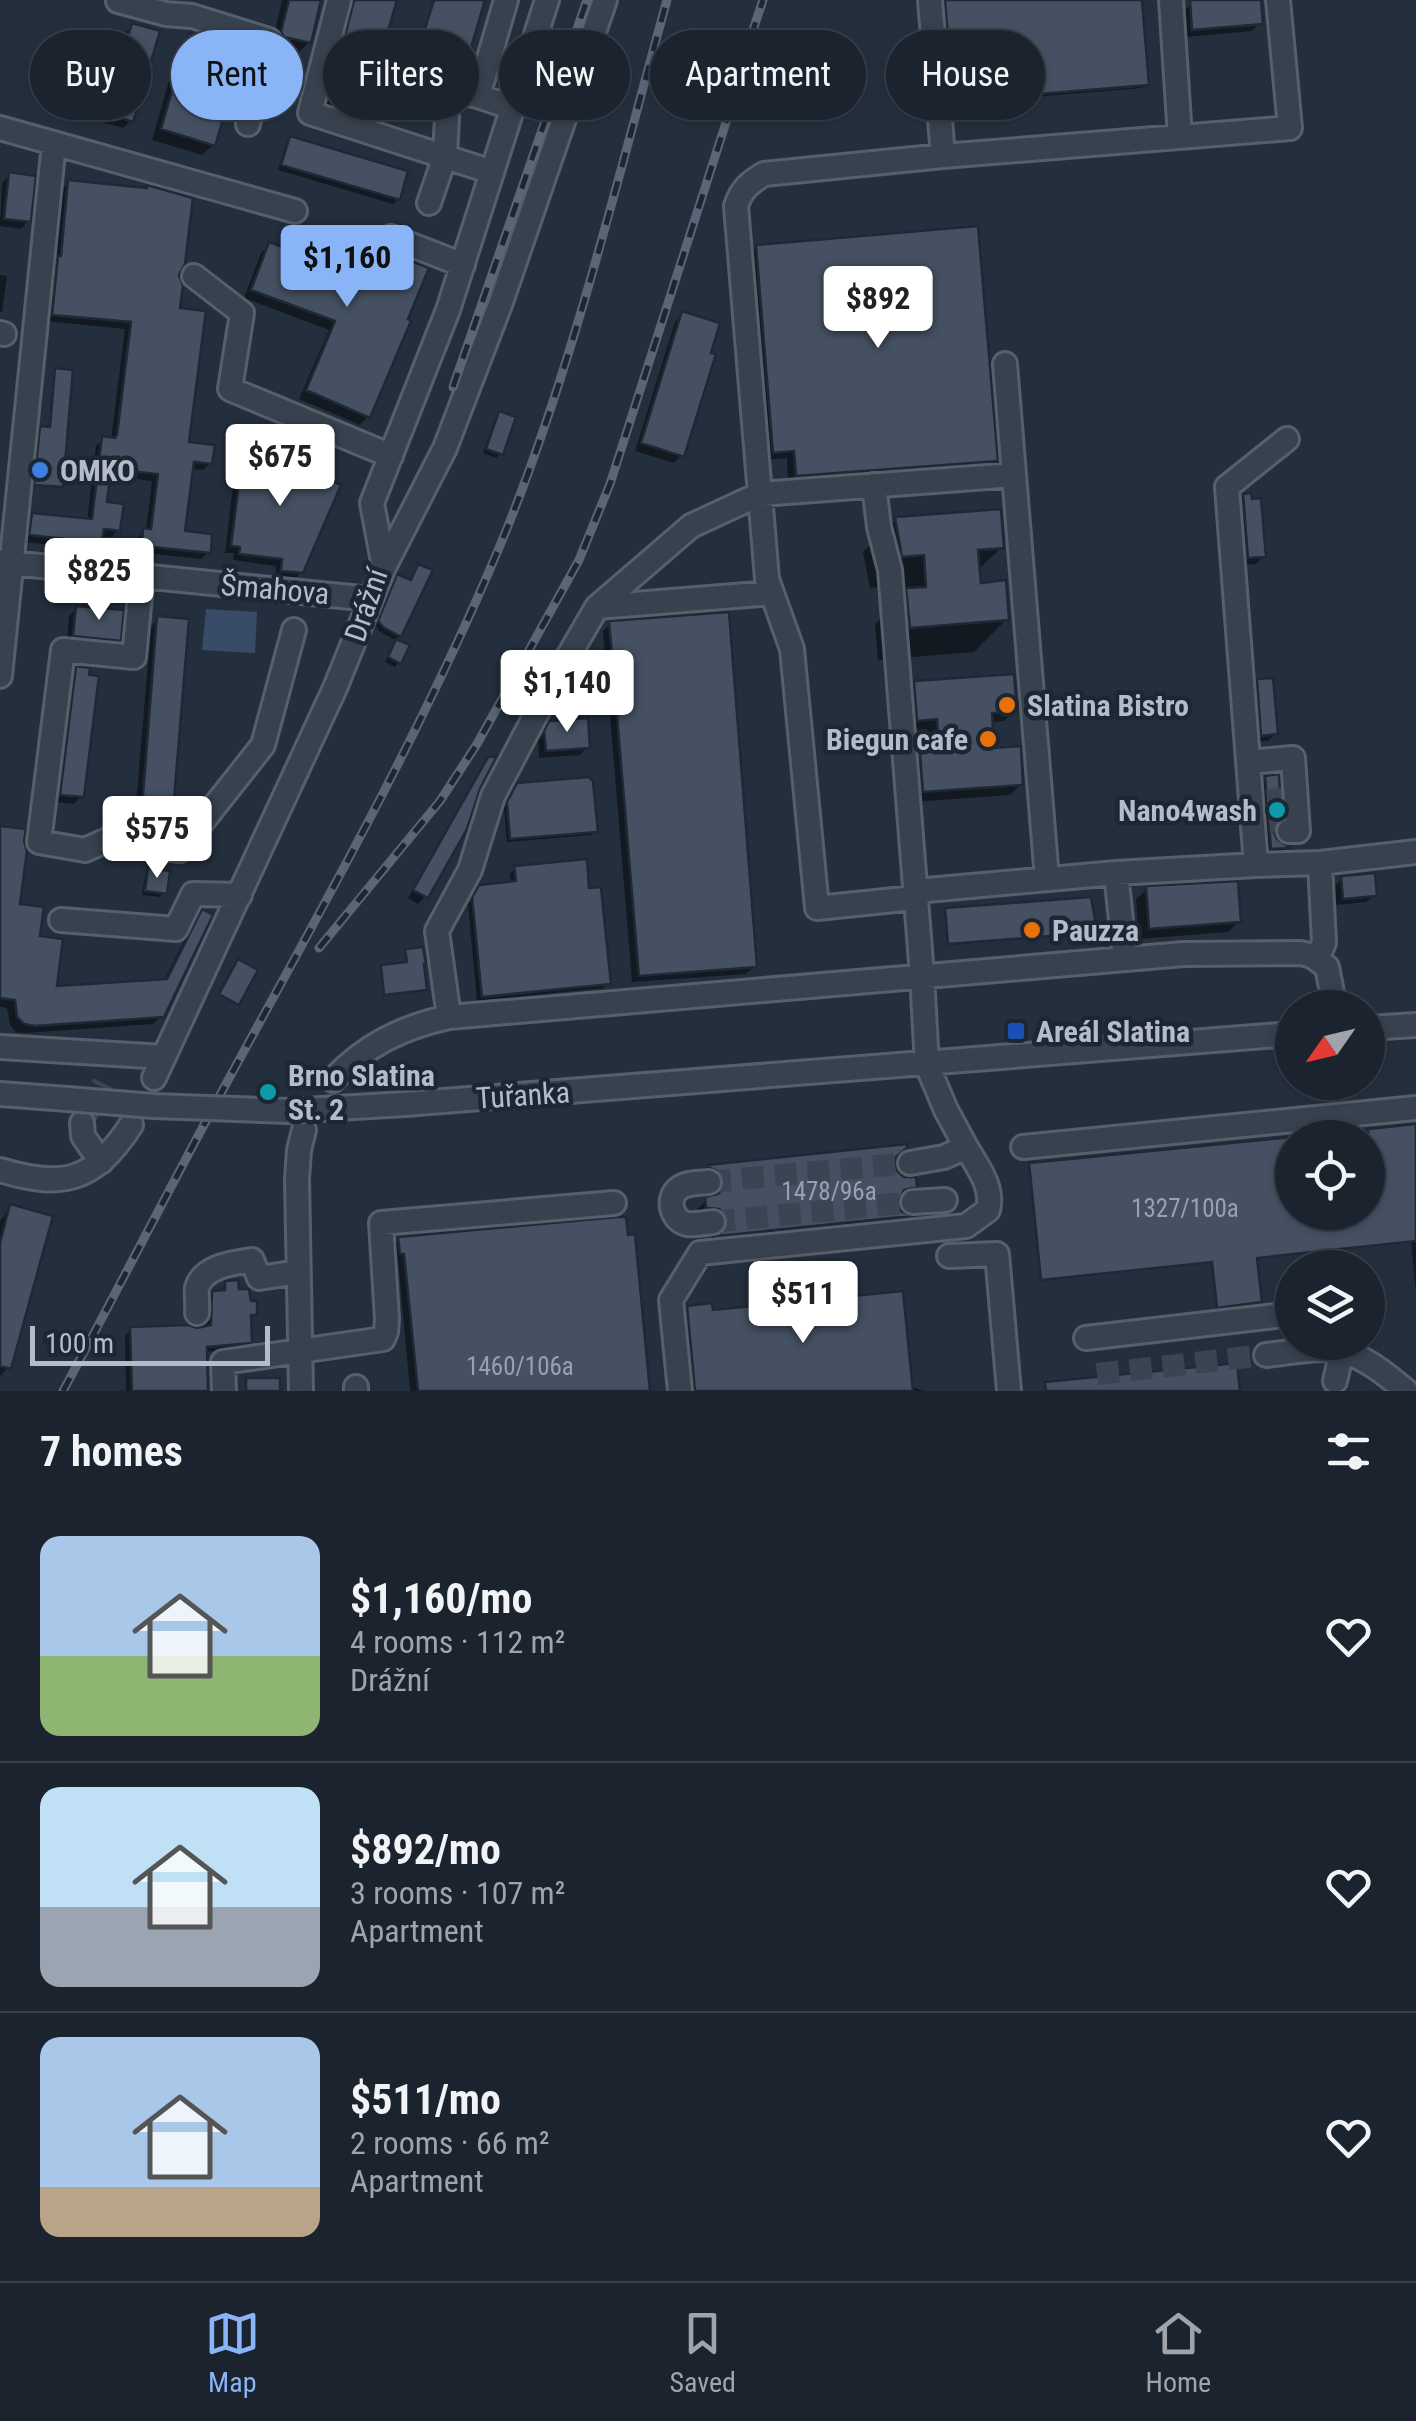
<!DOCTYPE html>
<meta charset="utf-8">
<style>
body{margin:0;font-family:"Roboto Condensed",sans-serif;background:#242b36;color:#f1f3f6;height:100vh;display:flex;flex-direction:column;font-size:38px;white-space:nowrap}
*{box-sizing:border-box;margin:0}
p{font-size:32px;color:#a0a4aa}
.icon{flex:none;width:55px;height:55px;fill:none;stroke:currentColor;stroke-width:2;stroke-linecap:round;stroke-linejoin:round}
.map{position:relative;height:1391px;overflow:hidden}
.sheet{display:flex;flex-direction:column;background:#1b232e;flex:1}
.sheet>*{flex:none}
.hud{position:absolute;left:30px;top:30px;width:1358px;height:90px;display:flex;gap:20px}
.needle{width:65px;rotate:236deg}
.controls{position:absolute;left:1275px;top:990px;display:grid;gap:20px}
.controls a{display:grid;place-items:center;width:110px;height:110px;border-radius:50%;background:#1b232e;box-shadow:0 2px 8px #0004,0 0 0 2px #39404a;font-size:50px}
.scale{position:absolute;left:30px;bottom:25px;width:240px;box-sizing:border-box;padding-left:10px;border:5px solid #b4bcc9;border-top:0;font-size:28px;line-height:35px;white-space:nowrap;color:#b4bcc9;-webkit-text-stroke:8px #1d2633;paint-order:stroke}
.price{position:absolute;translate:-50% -85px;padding:0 22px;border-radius:10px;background:#fff;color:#222;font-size:32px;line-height:65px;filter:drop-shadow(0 2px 5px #0008)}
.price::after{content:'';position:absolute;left:50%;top:60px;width:30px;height:22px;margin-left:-15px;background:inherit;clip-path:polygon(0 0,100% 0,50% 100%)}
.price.selected{background:#8ab4f8;color:#111}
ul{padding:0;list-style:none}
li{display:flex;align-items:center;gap:30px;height:250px;padding:0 40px}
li+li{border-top:2px solid #39404a}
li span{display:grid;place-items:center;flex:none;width:280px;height:200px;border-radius:20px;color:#555}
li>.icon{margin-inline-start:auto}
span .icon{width:120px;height:120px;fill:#fffc;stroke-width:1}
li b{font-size:42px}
h2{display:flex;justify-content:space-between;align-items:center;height:120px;padding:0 40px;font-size:42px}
.tag{padding:0 35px;border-radius:45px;background:#1b232e;box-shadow:0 2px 8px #0004,0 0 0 2px #39404a;font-size:35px;line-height:90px}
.tag.selected{background:#8ab4f8;color:#111}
.tab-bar{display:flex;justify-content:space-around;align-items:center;height:140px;border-top:2px solid #39404a;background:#1b232e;font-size:28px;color:#a0a4aa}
.tab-bar a{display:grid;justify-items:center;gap:5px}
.tab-bar .selected{color:#8ab4f8}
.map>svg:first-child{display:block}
</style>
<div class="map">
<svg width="1416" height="1391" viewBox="0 0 1416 1391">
<rect width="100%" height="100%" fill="#242f3e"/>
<!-- water -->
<path fill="#394c67" d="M 206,609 L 257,612 L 255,653 L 202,650 Z"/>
<!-- shadow -->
<path fill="#0007" d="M 282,0 L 318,0 L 309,42 L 298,53 L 273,47 L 272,44 Z
M 345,0 L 394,0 L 362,109 L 352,120 L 320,110 Z
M 434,0 L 482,0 L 465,57 L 464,59 L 449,54 L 443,68 L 416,60 Z
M 941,0 L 1140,0 L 1146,84 L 1142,88 L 950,104 Z
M 1198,0 L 1258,0 L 1260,23 L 1252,31 L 1186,37 L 1184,10 Z
M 132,26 L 131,120 L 123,128 L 99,121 L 125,33 Z
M 190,35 L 213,145 L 202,155 L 152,140 L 179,46 Z
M 290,139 L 398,199 L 393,204 L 278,170 L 286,144 Z
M 10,175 L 28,221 L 21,229 L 0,226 L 2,183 Z
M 69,182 L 176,275 L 187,445 L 210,463 L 203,470 L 190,469 L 183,533 L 208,552 L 201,559 L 136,552 L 137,538 L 146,531 L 152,481 L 108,475 L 104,504 L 118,530 L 111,537 L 100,536 L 100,542 L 93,549 L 24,542 L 26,522 L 33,515 L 87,521 L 96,446 L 103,439 L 111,440 L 125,329 L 46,321 L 51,266 L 55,263 L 62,190 Z
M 299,233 L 344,250 L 351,242 L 368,416 L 360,425 L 299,399 L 329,330 L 244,298 L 261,253 L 270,245 L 287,251 L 290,242 Z
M 757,247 L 995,460 L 987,468 L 788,483 L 787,458 L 766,460 L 749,255 Z
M 0,275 L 7,276 L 2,312 L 0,312 Z
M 683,314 L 682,455 L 674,463 L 635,451 L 675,322 Z
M 500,414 L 501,453 L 496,458 L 483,453 L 495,418 Z
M 244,446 L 301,572 L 294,580 L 275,578 L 276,566 L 233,560 L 234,553 L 225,553 L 237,453 Z
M 1244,496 L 1263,556 L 1256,564 L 1241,565 L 1236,504 Z
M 896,520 L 1001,548 L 977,571 L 979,585 L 1007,619 L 974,652 L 878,660 L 875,624 L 893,605 L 892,586 L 870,588 L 863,552 Z
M 419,567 L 429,571 L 399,636 L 395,640 L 379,631 L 376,626 L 394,581 L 398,577 L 410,582 Z
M 77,608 L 118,639 L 110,647 L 67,643 L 69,616 Z
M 158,619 L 170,823 L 162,831 L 134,828 L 151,627 Z
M 611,623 L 754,966 L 746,974 L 632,982 L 603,631 Z
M 397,642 L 399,662 L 395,667 L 385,662 Z
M 77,669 L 81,796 L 74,804 L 54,802 L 69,677 Z
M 1258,682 L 1275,734 L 1268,741 L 1254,742 L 1250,689 Z
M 915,683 L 1014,711 L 1004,721 L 990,722 L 992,750 L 1021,784 L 1010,795 L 913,802 L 910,766 L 921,755 L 929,755 L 927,729 L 907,730 L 904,694 Z
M 550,724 L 587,747 L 580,755 L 539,758 L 538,741 Z
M 490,759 L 426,896 L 418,904 L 408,898 L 481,768 Z
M 1266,778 L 1274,841 L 1286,848 L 1280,855 L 1264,856 L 1259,786 Z
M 514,790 L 595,831 L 591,835 L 507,842 L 504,808 Z
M 0,828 L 17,906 L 38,939 L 54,989 L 164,981 L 194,921 L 203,912 L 162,1016 L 153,1024 L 26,1033 L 16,1032 L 10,1025 L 7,1008 L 0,1007 Z
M 515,868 L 587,891 L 608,983 L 603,988 L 477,1001 L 468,905 L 480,887 L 511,884 L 510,874 Z
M 149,871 L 164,892 L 160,897 L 142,895 L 145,876 Z
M 1342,878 L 1374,895 L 1366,902 L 1336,905 L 1335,886 Z
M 1147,889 L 1239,921 L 1228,932 L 1139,939 L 1136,899 Z
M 946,911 L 1092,931 L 1086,934 L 947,945 Z
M 1416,1127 L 1416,1292 L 1411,1242 L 1254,1258 L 1259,1302 L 1216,1308 L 1211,1262 L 1040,1280 L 1029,1167 L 1030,1166 L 1292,1139 L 1292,1212 L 1368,1212 L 1368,1138 L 1311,1138 Z
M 894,1158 L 893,1167 L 903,1179 L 914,1186 L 896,1204 L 899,1213 L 907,1217 L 892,1232 L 711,1245 L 712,1236 L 703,1224 L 690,1216 L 708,1199 L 705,1189 L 693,1183 L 709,1167 Z
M 11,1207 L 8,1368 L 0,1376 L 0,1221 Z
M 399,1240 L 648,1391 L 410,1391 L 398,1260 L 393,1261 L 391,1248 Z
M 226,1283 L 255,1314 L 249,1319 L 250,1342 L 243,1348 L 205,1352 L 206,1391 L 126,1391 L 125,1336 L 131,1329 L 205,1328 L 207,1300 L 213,1293 L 220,1293 Z
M 688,1308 L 711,1313 L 924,1391 L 694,1391 Z"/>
<!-- building -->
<path fill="#455162" stroke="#1f2835" stroke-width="2.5" d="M 289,0 L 321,0 L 311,43 L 284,37 L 281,32 Z
M 354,0 L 397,0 L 365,111 L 329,100 Z
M 434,0 L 485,0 L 468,58 L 452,54 L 447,68 L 416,58 Z
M 945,0 L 1142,0 L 1149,85 L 953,101 Z
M 1190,0 L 1261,0 L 1263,24 L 1192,30 Z
M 132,23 L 160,31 L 133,122 L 105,113 Z
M 189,33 L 244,49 L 215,146 L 161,129 Z
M 290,136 L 408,171 L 400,200 L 281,165 Z
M 9,172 L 36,176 L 31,222 L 4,219 Z
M 68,180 L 147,188 L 147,185 L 193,198 L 185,264 L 179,275 L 183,285 L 180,308 L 206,311 L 189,442 L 215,445 L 212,464 L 194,462 L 185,531 L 212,534 L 211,553 L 142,546 L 143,528 L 151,529 L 158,474 L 111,469 L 107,502 L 124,504 L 120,531 L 104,529 L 102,543 L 29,535 L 32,513 L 92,519 L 102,436 L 115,438 L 117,435 L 131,322 L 52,315 L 58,256 L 61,256 Z
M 978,226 L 998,461 L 796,476 L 794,451 L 773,453 L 756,245 Z
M 298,230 L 347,249 L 351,239 L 375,248 L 376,245 L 386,251 L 429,268 L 408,319 L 411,321 L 370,418 L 306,390 L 335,321 L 251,290 L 269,242 L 291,250 Z
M 682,311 L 720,323 L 711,353 L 716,354 L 684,457 L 641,443 Z
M 55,368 L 73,370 L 63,487 L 34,485 L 40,426 L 50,427 Z
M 499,411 L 516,417 L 503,455 L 486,449 Z
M 244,443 L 341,485 L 303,573 L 281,571 L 282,559 L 239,554 L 240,547 L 231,546 Z
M 1251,493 L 1252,499 L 1261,498 L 1266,557 L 1248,558 L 1243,494 Z
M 1001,509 L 1004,548 L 978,550 L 981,583 L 1006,580 L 1009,620 L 910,628 L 906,588 L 926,587 L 924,555 L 902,557 L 895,517 Z
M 418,564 L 433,570 L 401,637 L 383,627 L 378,621 L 397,574 L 411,580 Z
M 76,606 L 124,610 L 121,641 L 73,636 Z
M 729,612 L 757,967 L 639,976 L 609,621 Z
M 157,616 L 189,619 L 172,824 L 141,821 Z
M 396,639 L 410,645 L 401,664 L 388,657 Z
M 76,666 L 90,668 L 89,675 L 99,676 L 84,797 L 60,795 Z
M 1014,674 L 1017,712 L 992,713 L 994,748 L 1021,746 L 1023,785 L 923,792 L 920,753 L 939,751 L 937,719 L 917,721 L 914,681 Z
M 1273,678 L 1278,734 L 1261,736 L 1257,679 Z
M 588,718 L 590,748 L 546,751 L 544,731 L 549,721 Z
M 497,756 L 480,789 L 467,829 L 428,898 L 413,890 L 488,757 Z
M 1279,774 L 1282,818 L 1276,824 L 1274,832 L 1277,839 L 1290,848 L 1271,849 L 1265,776 Z
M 589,777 L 593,781 L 598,832 L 510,839 L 507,802 L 517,783 Z
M 0,826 L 26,829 L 24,841 L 27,851 L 20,904 L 44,907 L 40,936 L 63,939 L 57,986 L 167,979 L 202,909 L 213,915 L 164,1017 L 35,1026 L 24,1024 L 17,1017 L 15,1000 L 0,998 Z
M 587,859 L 589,888 L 601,887 L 611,984 L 482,997 L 472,897 L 479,885 L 516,881 L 514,866 Z
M 148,868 L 170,871 L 167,894 L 145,891 Z
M 1375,873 L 1377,896 L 1343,899 L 1341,876 Z
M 1238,881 L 1241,922 L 1149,929 L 1146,886 Z
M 1091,897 L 1097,930 L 1090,933 L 948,944 L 945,908 Z
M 423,947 L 426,964 L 424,964 L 427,990 L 384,995 L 381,965 L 407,962 L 405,949 Z
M 238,959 L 258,970 L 239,1005 L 219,994 Z
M 267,1081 L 279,1088 L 275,1096 L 257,1095 Z
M 1416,1124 L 1416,1241 L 1257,1258 L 1262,1302 L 1217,1308 L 1212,1262 L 1041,1280 L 1029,1163 L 1292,1137 L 1292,1212 L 1368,1212 L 1368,1129 Z
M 907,1144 L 907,1148 L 896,1157 L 895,1165 L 898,1172 L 904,1177 L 916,1177 L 917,1187 L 904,1190 L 898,1202 L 901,1211 L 911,1216 L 717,1236 L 726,1228 L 728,1219 L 719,1209 L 706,1208 L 705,1197 L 718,1194 L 723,1188 L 724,1180 L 721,1173 L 708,1167 L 708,1165 Z
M 10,1204 L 53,1216 L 11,1369 L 0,1366 L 0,1243 Z
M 617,1217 L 626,1217 L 628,1235 L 635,1234 L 650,1391 L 418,1391 L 404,1254 L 400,1254 L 398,1237 Z
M 238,1280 L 239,1289 L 249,1289 L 251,1301 L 257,1301 L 257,1315 L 251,1315 L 252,1343 L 207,1347 L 208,1391 L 132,1391 L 130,1327 L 188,1325 L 197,1328 L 211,1325 L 212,1291 L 225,1290 L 225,1281 Z
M 903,1291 L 913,1391 L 695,1391 L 687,1306 L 712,1303 L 713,1310 Z
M 1237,1363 L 1240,1391 L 1046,1391 L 1045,1382 Z
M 246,1378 L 280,1378 L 280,1391 L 246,1391 Z"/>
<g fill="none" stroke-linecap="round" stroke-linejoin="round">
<!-- minor-tunnel -->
<path stroke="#3a4453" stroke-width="22" stroke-dasharray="22 11" stroke-linecap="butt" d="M 1267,800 L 1286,799
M 1269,822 L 1288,820
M 86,1116 L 103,1083
M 709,1182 L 910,1163
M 713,1222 L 913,1202
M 1097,1374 L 1266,1355"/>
<defs>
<path id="minor" d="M 339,0 L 310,113 L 492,172
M 930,0 L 943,156
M 1171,0 L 1180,137
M 1278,0 L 1290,128 L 943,156 L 764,174 C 749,183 741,190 736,206 L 767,579 L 792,649 L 817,908 L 914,898 L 927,890 L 1116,873 L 1256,865 L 1227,487 L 1287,439
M 118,1 L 166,14 L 192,16 L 269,40 L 248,124
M 396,93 L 433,88 L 478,96 L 513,108
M 478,96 L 506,0
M 0,128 L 295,211
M 429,203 L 445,156 L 447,117
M 391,237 L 463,265
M 194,276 L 242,313 L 230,389 L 391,456
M 0,333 L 4,334
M 1005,364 L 1047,879
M 874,485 L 879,527 L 890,570 L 922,975 L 927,1065 L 946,1110 L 966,1147 L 944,1157 L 910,1163
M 0,562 L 371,599
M 384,567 L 372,503 L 448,310 L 547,0
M 142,576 L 134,657 L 63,650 L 39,842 L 85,850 L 105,841 L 180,850 L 263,745 L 294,630
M 597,607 L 772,593
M 0,676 L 54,143
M 1248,762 L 1293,758 L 1298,831 L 1289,831
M 1256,865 L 1320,863 L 1416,852
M 1116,873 L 1125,958
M 61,920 L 176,929 L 193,894 L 240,895
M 1317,959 L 1324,943 L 1320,863
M 449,1017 L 437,931 L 470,870 L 493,796 L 551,686 L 597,607 L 691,526 L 760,494 L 1014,475
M 1368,1028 L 1416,1025
M 0,1047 L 164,1057
M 154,1078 L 335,688 L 384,567 L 445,448 L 501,302 L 605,0
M 333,1080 C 365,1045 403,1027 449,1017 L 1184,954 L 1301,953 L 1312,956 L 1327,967 L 1335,1008
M 0,1094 L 67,1099
M 405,1104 L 1292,1034
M 82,1123 L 83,1136 L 101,1162
M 1023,1147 L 1416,1108
M 0,1170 C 62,1189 94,1182 131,1125
M 709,1182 C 699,1183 685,1182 677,1190 C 666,1201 673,1221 687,1224 C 695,1225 706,1223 713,1222
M 913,1202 L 945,1200
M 949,1256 L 997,1254 L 1009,1391
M 197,1313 C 198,1305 196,1295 197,1288 C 203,1266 233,1263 252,1260 L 259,1278 L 298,1272
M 1086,1338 L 1292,1314
M 1266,1355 C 1286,1353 1309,1348 1330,1349 C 1358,1351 1386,1374 1406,1391
M 1335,1381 L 1342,1351
M 356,1387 L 356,1391
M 224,1391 L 223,1362 L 383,1339 L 386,1332 L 387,1319 L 381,1223 L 614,1203
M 301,1391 L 297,1179 L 299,1150 L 304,1130
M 680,1391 L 671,1300 L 700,1253 L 966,1226 L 988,1210 C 994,1187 977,1166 966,1147"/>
</defs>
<!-- minor casing -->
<use href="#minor" stroke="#565f6c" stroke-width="28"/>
<!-- minor -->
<use href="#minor" stroke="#38414e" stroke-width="22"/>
<defs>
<path id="rail" d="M 453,387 L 587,0
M 319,948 L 440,801 L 477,744 L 579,560 L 610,484 L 729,113 L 747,48 L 763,0
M 63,1391 C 120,1286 174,1179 232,1073 C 326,901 423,729 499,548 C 572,372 616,184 667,0"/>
</defs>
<!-- rail casing -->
<use href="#rail" stroke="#5a6575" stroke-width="9"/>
<!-- rail -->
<use href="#rail" stroke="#1d2633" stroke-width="5" stroke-dasharray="15" stroke-linecap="butt"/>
<defs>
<path id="minor-bridge" d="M 67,1099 L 154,1106 L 288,1111 L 405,1104"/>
</defs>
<!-- minor-bridge casing -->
<use href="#minor-bridge" stroke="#565f6c" stroke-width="28" stroke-linecap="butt"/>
<!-- minor-bridge -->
<use href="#minor-bridge" stroke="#38414e" stroke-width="22"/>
</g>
<!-- markers -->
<circle fill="#3f7fe0" stroke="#1d2633" stroke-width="4" cx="40" cy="470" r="10"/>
<g fill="#e8710a" stroke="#1d2633" stroke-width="4">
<circle cx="1007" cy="705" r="10"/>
<circle cx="988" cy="739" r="10"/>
<circle cx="1032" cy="930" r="10"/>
</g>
<g fill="#0f9aa8" stroke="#1d2633" stroke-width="4">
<circle cx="1277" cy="810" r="10"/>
<circle cx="268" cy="1092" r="10"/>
</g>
<rect fill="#1a4fb4" stroke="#1d2633" stroke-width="4" x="1006" y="1021" width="20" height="20" rx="5"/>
<g text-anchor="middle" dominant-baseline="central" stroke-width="9" stroke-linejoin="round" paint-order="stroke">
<!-- number labels -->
<g font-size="25" fill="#98a1af">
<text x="829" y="1191">1478/96a</text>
<text x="1185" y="1208">1327/100a</text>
<text x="520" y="1366">1460/106a</text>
</g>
<!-- poi labels -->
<g font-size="30" font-weight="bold" fill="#b4bcc9" stroke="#1d2633" text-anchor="start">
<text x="60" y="470">OMKO</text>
<text x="1027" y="705">Slatina Bistro</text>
<text x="968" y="739" text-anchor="end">Biegun cafe</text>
<text x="1257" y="810" text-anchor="end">Nano4wash</text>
<text x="1052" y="930">Pauzza</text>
<text x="1036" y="1031">Areál Slatina</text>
<text x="288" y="1075">Brno Slatina<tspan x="288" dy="34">St. 2</tspan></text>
</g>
<!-- street labels -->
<g font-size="30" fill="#b4bcc9" stroke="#1d2633">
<text transform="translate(275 589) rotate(5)">Šmahova</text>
<text transform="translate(366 605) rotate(-71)">Drážní</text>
<text transform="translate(523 1095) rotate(-4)">Tuřanka</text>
</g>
</g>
</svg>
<div class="controls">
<a><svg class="needle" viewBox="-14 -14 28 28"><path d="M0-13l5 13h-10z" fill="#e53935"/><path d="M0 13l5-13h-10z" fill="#a0a4aa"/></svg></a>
<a><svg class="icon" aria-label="locate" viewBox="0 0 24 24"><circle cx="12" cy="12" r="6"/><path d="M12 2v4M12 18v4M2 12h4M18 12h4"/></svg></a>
<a><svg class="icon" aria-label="layers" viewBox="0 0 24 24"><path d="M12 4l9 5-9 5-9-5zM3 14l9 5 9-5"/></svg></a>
</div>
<div class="scale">100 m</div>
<b class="price selected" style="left:347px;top:310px">$1,160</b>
<b class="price" style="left:878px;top:351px">$892</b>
<b class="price" style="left:280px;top:509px">$675</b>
<b class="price" style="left:99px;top:623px">$825</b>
<b class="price" style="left:567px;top:735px">$1,140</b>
<b class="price" style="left:157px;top:881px">$575</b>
<b class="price" style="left:803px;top:1346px">$511</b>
<div class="hud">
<a class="tag">Buy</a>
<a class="tag selected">Rent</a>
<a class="tag">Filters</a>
<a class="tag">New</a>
<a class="tag">Apartment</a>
<a class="tag">House</a>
</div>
</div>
<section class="sheet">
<h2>7 homes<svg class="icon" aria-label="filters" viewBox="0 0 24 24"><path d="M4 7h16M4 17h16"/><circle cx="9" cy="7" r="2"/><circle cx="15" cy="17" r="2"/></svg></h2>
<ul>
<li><span style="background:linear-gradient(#a9c7e8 60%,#8fb573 0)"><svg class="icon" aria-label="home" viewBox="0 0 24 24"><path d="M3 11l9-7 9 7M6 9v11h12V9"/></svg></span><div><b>$1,160/mo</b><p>4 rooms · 112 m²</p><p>Drážní</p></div><svg class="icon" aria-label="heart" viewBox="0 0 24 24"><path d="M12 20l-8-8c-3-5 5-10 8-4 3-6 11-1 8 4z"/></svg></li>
<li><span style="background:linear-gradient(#bfe0f5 60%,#9aa5b1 0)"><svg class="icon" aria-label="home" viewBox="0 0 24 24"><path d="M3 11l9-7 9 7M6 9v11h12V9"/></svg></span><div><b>$892/mo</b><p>3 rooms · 107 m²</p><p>Apartment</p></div><svg class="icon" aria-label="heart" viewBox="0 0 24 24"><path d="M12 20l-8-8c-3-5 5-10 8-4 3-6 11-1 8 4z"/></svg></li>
<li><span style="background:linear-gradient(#a9c7e8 75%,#b9a48a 0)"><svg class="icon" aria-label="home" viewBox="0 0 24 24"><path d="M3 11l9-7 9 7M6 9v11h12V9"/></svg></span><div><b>$511/mo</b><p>2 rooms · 66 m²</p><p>Apartment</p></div><svg class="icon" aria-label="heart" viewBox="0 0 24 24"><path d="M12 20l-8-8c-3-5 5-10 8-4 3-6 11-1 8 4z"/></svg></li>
</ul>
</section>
<nav class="tab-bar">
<a class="selected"><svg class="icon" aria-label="map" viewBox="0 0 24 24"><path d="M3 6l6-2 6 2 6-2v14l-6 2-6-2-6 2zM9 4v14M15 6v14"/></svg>Map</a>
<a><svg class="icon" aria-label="saved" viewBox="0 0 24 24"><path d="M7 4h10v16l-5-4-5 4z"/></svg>Saved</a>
<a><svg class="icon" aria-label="home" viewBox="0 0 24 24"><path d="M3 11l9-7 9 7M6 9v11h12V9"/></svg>Home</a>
</nav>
